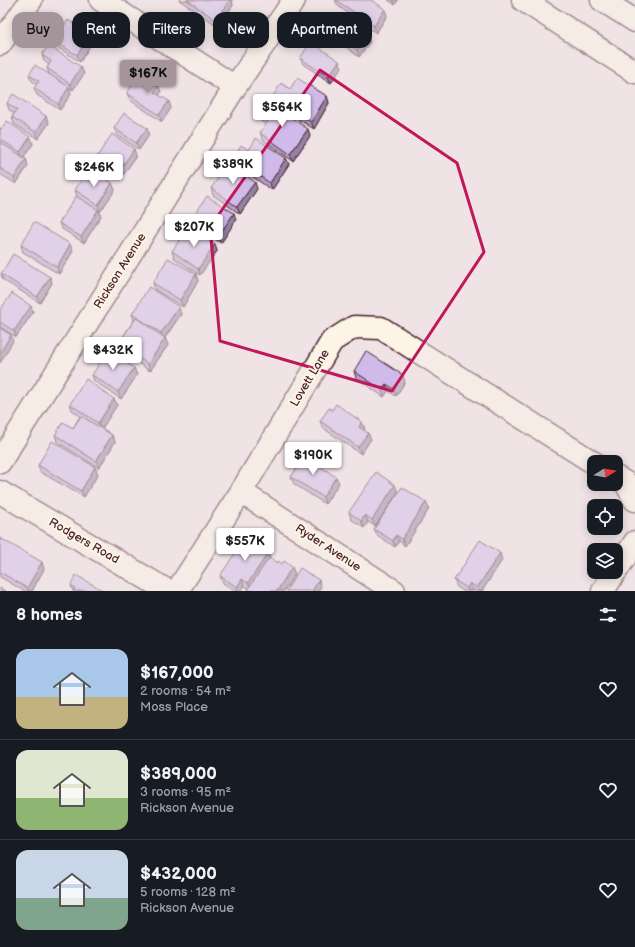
<!DOCTYPE html>
<meta charset="utf-8">
<style>
body{margin:0;font-family:"Balsamiq Sans",sans-serif;background:#20242c;color:#f1f3f6;height:100vh;display:flex;flex-direction:column;font-size:15px;white-space:nowrap}
*{box-sizing:border-box;margin:0}
p{font-size:13px;color:#9ea1a6}
.icon{flex:none;width:22px;height:22px;fill:none;stroke:currentColor;stroke-width:2;stroke-linecap:round;stroke-linejoin:round}
.map{position:relative;height:591px;overflow:hidden}
.panel{display:flex;flex-direction:column;background:#171b24;flex:1}
.panel>*{flex:none}
.guide{position:absolute;left:12px;top:12px;width:400px;height:36px;display:flex;gap:8px}
.needle{width:26px;rotate:79deg}
.tools{position:absolute;left:587px;top:455px;display:grid;gap:8px}
.tools a{display:grid;place-items:center;width:36px;height:36px;border-radius:8px;background:#171b24;box-shadow:0 2px 10px #0003;font-size:20px}
.price{position:absolute;translate:-50% -34px;padding:0 9px;border-radius:4px;background:#fff;color:#222;font-size:13px;line-height:26px;filter:drop-shadow(0 1px 2px #0008)}
.price::after{content:'';position:absolute;left:50%;top:24px;width:12px;height:9px;margin-left:-6px;background:inherit;clip-path:polygon(0 0,100% 0,50% 100%)}
.price.active{background:#a6949b;color:#111}
ul{padding:0;list-style:none}
li{display:flex;align-items:center;gap:12px;height:100px;padding:0 16px}
li+li{border-top:1px solid #363941}
li span{display:grid;place-items:center;flex:none;width:112px;height:80px;border-radius:12px;color:#555}
li>.icon{margin-inline-start:auto}
span .icon{width:48px;height:48px;fill:#fffc;stroke-width:1}
li b{font-size:17px}
h2{display:flex;justify-content:space-between;align-items:center;height:48px;padding:0 16px;font-size:17px}
.tag{padding:0 14px;border-radius:12px;background:#171b24;box-shadow:0 2px 10px #0003;font-size:14px;line-height:36px}
.tag.active{background:#a6949b;color:#111}
.map>svg:first-child{display:block}
</style>
<div class="map">
<svg width="635" height="591" viewBox="0 0 635 591">
<rect width="100%" height="100%" fill="#efe3e6"/>
<filter id="ink" filterUnits="userSpaceOnUse"><feTurbulence type="fractalNoise" baseFrequency=".025" numOctaves="2"/><feDisplacementMap in="SourceGraphic" scale="8" xChannelSelector="R" yChannelSelector="G"/><feConvolveMatrix kernelMatrix="1 2 1 2 8 2 1 2 1" color-interpolation-filters="sRGB"/></filter>
<g filter="url(#ink)">
<g fill="none" stroke-linecap="round" stroke-linejoin="round">
<defs>
<path id="minor" d="M 101,0 L 235,87
M 523,0 L 635,72
M 602,0 L 635,21
M 0,44 L 31,0
M 0,462 L 235,87 L 294,0
M 616,477 L 626,483 L 635,500
M 0,492 L 168,591
M 241,492 L 394,591
M 616,571 L 635,542
M 177,591 L 241,492 L 332,341 L 354,327 L 381,328 L 594,463
M 603,591 L 615,572"/>
</defs>
<!-- minor casing -->
<use href="#minor" stroke="#4a1f2b" stroke-width="25"/>
<!-- minor -->
<use href="#minor" stroke="#fcf5e5" stroke-width="22"/>
</g>
<!-- wall -->
<path fill="#b3a0c9" stroke="#4a1f2b" d="M 179,0 L 232,0 L 233,5 L 219,27 Z
M 335,0 L 387,16 L 376,33 L 338,6 Z
M 388,0 L 398,0 L 395,5 Z
M 336,23 L 367,36 L 370,42 L 359,57 L 326,32 L 323,26 Z
M 91,34 L 93,41 L 80,62 L 57,47 L 54,41 Z
M 42,55 L 81,67 L 84,74 L 73,90 L 69,88 L 71,94 L 60,110 L 37,95 L 34,88 L 37,85 L 32,81 L 29,75 L 49,74 L 47,68 L 49,65 L 44,61 Z
M 300,58 L 342,67 L 331,83 L 303,64 Z
M 158,85 L 161,92 L 159,95 L 171,108 L 162,122 L 130,100 L 127,93 Z
M 290,89 L 327,96 L 329,103 L 314,129 L 274,104 L 272,98 Z
M 7,103 L 46,116 L 49,123 L 38,139 L 14,124 L 12,117 L 14,113 L 9,110 Z
M 258,114 L 310,136 L 293,161 L 263,140 L 260,133 L 266,125 L 261,121 Z
M 0,128 L 30,137 L 33,144 L 23,158 L 26,159 L 28,166 L 16,184 L 0,174 Z
M 114,128 L 149,135 L 139,150 L 117,135 Z
M 134,149 L 136,156 L 120,180 L 99,165 L 96,158 Z
M 249,150 L 289,164 L 272,190 L 235,165 L 233,159 Z
M 89,181 L 112,183 L 115,190 L 100,212 L 99,211 L 101,216 L 84,243 L 62,229 L 59,223 L 77,196 L 75,190 Z
M 211,188 L 257,189 L 240,214 L 213,195 Z
M 192,219 L 236,220 L 221,243 L 195,226 Z
M 215,244 L 217,251 L 200,275 L 174,258 L 172,251 Z
M 21,245 L 73,251 L 59,274 L 23,252 Z
M 1,274 L 50,277 L 52,283 L 40,303 L 3,280 Z
M 196,274 L 198,281 L 183,307 L 155,290 L 153,283 Z
M 0,310 L 33,312 L 16,337 L 0,327 Z
M 132,314 L 181,314 L 165,338 L 168,345 L 150,371 L 121,351 L 118,344 L 134,320 Z
M 134,368 L 137,375 L 121,399 L 94,381 L 92,375 Z
M 354,371 L 405,382 L 396,396 L 388,391 L 384,397 L 356,378 Z
M 114,399 L 117,405 L 102,428 L 112,435 L 115,442 L 99,468 L 57,442 L 55,435 L 73,428 L 80,416 L 72,410 L 70,404 Z
M 332,410 L 362,422 L 365,429 L 364,430 L 371,439 L 361,454 L 323,428 L 320,421 Z
M 296,463 L 339,483 L 325,504 L 294,484 L 291,477 L 298,467 Z
M 38,465 L 98,474 L 84,497 L 40,472 Z
M 398,492 L 375,526 L 368,522 L 364,528 L 351,519 L 349,512 Z
M 429,509 L 405,546 L 399,541 L 395,547 L 377,535 L 374,529 Z
M 0,538 L 44,569 L 32,591 L 24,591 L 0,577 Z
M 262,545 L 263,550 L 268,553 L 270,558 L 295,574 L 284,591 L 249,591 L 248,589 L 249,588 L 244,586 L 241,591 L 235,591 L 223,583 L 220,576 Z
M 502,560 L 482,591 L 474,591 L 473,590 L 472,591 L 463,591 L 457,587 L 454,580 Z
M 71,585 L 104,591 L 73,591 Z"/>
<!-- shaded-wall -->
<path fill="#9282a4" stroke="#4a1f2b" d="M 230,0 L 232,0 L 233,5 L 219,27 L 216,20 Z
M 393,0 L 398,0 L 395,5 Z
M 385,9 L 387,16 L 376,33 L 374,26 Z
M 91,34 L 93,41 L 80,62 L 77,55 Z
M 367,36 L 370,42 L 359,57 L 357,50 Z
M 339,61 L 342,67 L 331,83 L 328,77 Z
M 81,67 L 84,74 L 73,90 L 70,84 Z
M 158,85 L 161,92 L 156,98 L 154,92 Z
M 69,87 L 71,94 L 60,110 L 58,104 Z
M 327,96 L 329,103 L 314,129 L 311,122 Z
M 169,101 L 171,108 L 162,122 L 159,115 Z
M 46,116 L 49,123 L 38,139 L 36,132 Z
M 147,128 L 149,135 L 139,150 L 136,143 Z
M 308,129 L 310,136 L 293,161 L 290,154 Z
M 30,137 L 33,144 L 22,159 L 20,152 Z
M 134,149 L 136,156 L 120,180 L 118,173 Z
M 286,158 L 289,164 L 272,190 L 270,183 Z
M 26,159 L 28,166 L 16,184 L 14,178 Z
M 255,182 L 257,189 L 240,214 L 237,207 Z
M 112,183 L 115,190 L 100,212 L 98,205 Z
M 98,210 L 101,216 L 84,243 L 81,237 Z
M 234,213 L 236,220 L 221,243 L 218,237 Z
M 70,244 L 73,251 L 59,274 L 57,267 Z
M 215,244 L 217,251 L 200,275 L 198,269 Z
M 196,274 L 198,281 L 183,307 L 180,300 Z
M 50,277 L 52,283 L 40,303 L 37,297 Z
M 31,306 L 33,312 L 16,337 L 14,331 Z
M 179,307 L 181,314 L 163,340 L 161,333 Z
M 11,335 L 13,341 L 0,363 L 0,353 Z
M 165,338 L 168,345 L 150,371 L 148,364 Z
M 134,368 L 137,375 L 121,399 L 118,392 Z
M 403,375 L 405,382 L 396,396 L 394,389 Z
M 386,384 L 388,391 L 384,397 L 382,390 Z
M 114,399 L 117,405 L 101,430 L 98,423 Z
M 362,422 L 365,429 L 362,433 L 359,427 Z
M 368,433 L 371,439 L 361,454 L 358,447 Z
M 112,435 L 115,442 L 99,468 L 96,461 Z
M 95,467 L 98,474 L 84,497 L 81,491 Z
M 336,477 L 339,483 L 325,504 L 323,497 Z
M 395,485 L 398,492 L 375,526 L 372,520 Z
M 426,502 L 429,509 L 405,546 L 402,539 Z
M 365,515 L 368,522 L 364,528 L 361,521 Z
M 396,535 L 399,541 L 395,547 L 393,541 Z
M 262,545 L 264,552 L 260,548 Z
M 268,553 L 270,560 L 251,589 L 248,583 Z
M 500,553 L 502,560 L 482,591 L 478,591 L 477,588 Z
M 42,562 L 44,569 L 32,591 L 29,591 L 27,588 Z
M 292,567 L 295,574 L 284,591 L 277,591 Z
M 242,579 L 244,586 L 241,591 L 238,591 L 237,587 Z
M 319,580 L 321,587 L 318,591 L 312,591 Z
M 470,583 L 473,590 L 472,591 L 468,591 L 467,588 Z"/>
<!-- building -->
<path fill="#d0baea" stroke="#4a1f2b" d="M 187,0 L 230,0 L 216,20 Z
M 336,0 L 371,0 L 385,9 L 374,26 Z
M 341,16 L 367,36 L 357,50 L 323,26 L 329,18 L 336,23 Z
M 68,20 L 91,34 L 77,55 L 54,41 Z
M 311,42 L 339,61 L 328,77 L 300,58 Z
M 48,45 L 81,67 L 70,84 L 47,68 L 51,61 L 42,55 Z
M 35,65 L 69,87 L 58,104 L 34,88 L 39,81 L 29,75 Z
M 140,73 L 158,85 L 154,92 L 169,101 L 159,115 L 127,93 Z
M 297,78 L 327,96 L 311,122 L 272,98 L 281,83 L 290,89 Z
M 13,94 L 46,116 L 36,132 L 12,117 L 17,110 L 7,103 Z
M 268,101 L 308,129 L 290,154 L 260,133 L 268,121 L 258,114 Z
M 124,113 L 147,128 L 136,143 L 114,128 Z
M 7,121 L 30,137 L 20,152 L 0,139 L 0,128 L 1,129 Z
M 112,134 L 134,149 L 118,173 L 96,158 Z
M 256,138 L 286,158 L 270,183 L 233,159 L 241,145 L 249,150 Z
M 0,142 L 26,159 L 14,178 L 0,168 Z
M 229,163 L 255,182 L 237,207 L 211,188 Z
M 95,172 L 112,183 L 98,205 L 75,190 L 83,177 L 89,181 Z
M 76,196 L 98,210 L 81,237 L 59,223 Z
M 207,196 L 234,213 L 218,237 L 192,219 Z
M 34,222 L 70,244 L 57,267 L 21,245 Z
M 189,226 L 215,244 L 198,269 L 172,251 Z
M 13,254 L 50,277 L 37,297 L 1,274 Z
M 168,258 L 196,274 L 180,300 L 153,283 Z
M 149,287 L 179,307 L 161,333 L 132,314 Z
M 12,293 L 31,306 L 14,331 L 0,322 L 0,310 Z
M 136,318 L 165,338 L 148,364 L 118,344 Z
M 0,328 L 11,335 L 0,353 Z
M 108,350 L 134,368 L 118,392 L 92,375 Z
M 366,351 L 403,375 L 394,389 L 386,384 L 382,390 L 354,371 Z
M 86,379 L 114,399 L 98,423 L 70,404 Z
M 336,404 L 362,422 L 359,427 L 368,433 L 358,447 L 320,421 L 329,408 L 332,410 Z
M 81,416 L 112,435 L 96,461 L 55,435 L 63,422 L 73,428 Z
M 52,441 L 95,467 L 81,491 L 38,465 Z
M 302,454 L 336,477 L 323,497 L 291,477 L 299,465 L 296,463 Z
M 376,472 L 395,485 L 372,520 L 365,515 L 361,521 L 349,512 Z
M 402,487 L 426,502 L 402,539 L 396,535 L 393,541 L 374,529 Z
M 247,535 L 262,545 L 260,548 L 268,553 L 248,583 L 242,579 L 237,587 L 220,576 Z
M 0,538 L 42,562 L 27,588 L 0,572 Z
M 480,540 L 500,553 L 477,588 L 470,583 L 467,588 L 454,580 Z
M 269,558 L 277,563 L 278,561 L 282,564 L 284,561 L 292,567 L 277,591 L 251,591 L 248,589 Z
M 300,568 L 319,580 L 312,591 L 286,591 Z
M 76,575 L 104,591 L 73,591 L 75,588 L 71,585 Z
M 0,588 L 5,591 L 0,591 Z"/>
</g>
<!-- marked area -->
<path d="M0 0H635V591H0ZM 320,70 L 457,163 L 484,252 L 392,391 L 220,341 L 210,227 Z" fill="#efe3e6" fill-opacity=".55" fill-rule="evenodd"/>
<path fill="none" stroke="#c2185b" stroke-width="3" stroke-linejoin="round" d="M 320,70 L 457,163 L 484,252 L 392,391 L 220,341 L 210,227 Z"/>
<g text-anchor="middle" dominant-baseline="central" stroke-width="4" stroke-linejoin="round" paint-order="stroke">
<!-- street labels -->
<g font-size="12" fill="#4a1f2b" stroke="#fcf5e5">
<text transform="translate(120 271) rotate(-58)">Rickson Avenue</text>
<text transform="translate(310 378) rotate(-59)">Lovett Lane</text>
<text transform="translate(84 541) rotate(30)">Rodgers Road</text>
<text transform="translate(328 548) rotate(33)">Ryder Avenue</text>
</g>
</g>
</svg>
<div class="tools">
<a><svg class="needle" viewBox="-14 -14 28 28"><path d="M0-13l5 13h-10z" fill="#e53935"/><path d="M0 13l5-13h-10z" fill="#9ea1a6"/></svg></a>
<a><svg class="icon" aria-label="locate" viewBox="0 0 24 24"><circle cx="12" cy="12" r="6"/><path d="M12 2v4M12 18v4M2 12h4M18 12h4"/></svg></a>
<a><svg class="icon" aria-label="layers" viewBox="0 0 24 24"><path d="M12 4l9 5-9 5-9-5zM3 14l9 5 9-5"/></svg></a>
</div>
<b class="price active" style="left:148px;top:94px">$167K</b>
<b class="price" style="left:282px;top:128px">$564K</b>
<b class="price" style="left:233px;top:185px">$389K</b>
<b class="price" style="left:94px;top:188px">$246K</b>
<b class="price" style="left:194px;top:248px">$207K</b>
<b class="price" style="left:113px;top:371px">$432K</b>
<b class="price" style="left:313px;top:476px">$190K</b>
<b class="price" style="left:245px;top:562px">$557K</b>
<div class="guide">
<a class="tag active">Buy</a>
<a class="tag">Rent</a>
<a class="tag">Filters</a>
<a class="tag">New</a>
<a class="tag">Apartment</a>
</div>
</div>
<section class="panel">
<h2>8 homes<svg class="icon" aria-label="filters" viewBox="0 0 24 24"><path d="M4 7h16M4 17h16"/><circle cx="9" cy="7" r="2"/><circle cx="15" cy="17" r="2"/></svg></h2>
<ul>
<li><span style="background:linear-gradient(#a9c7e8 60%,#c2b280 0)"><svg class="icon" aria-label="home" viewBox="0 0 24 24"><path d="M3 11l9-7 9 7M6 9v11h12V9"/></svg></span><div><b>$167,000</b><p>2 rooms · 54 m²</p><p>Moss Place</p></div><svg class="icon" aria-label="heart" viewBox="0 0 24 24"><path d="M12 20l-8-8c-3-5 5-10 8-4 3-6 11-1 8 4z"/></svg></li>
<li><span style="background:linear-gradient(#dfe7d0 60%,#8fb573 0)"><svg class="icon" aria-label="home" viewBox="0 0 24 24"><path d="M3 11l9-7 9 7M6 9v11h12V9"/></svg></span><div><b>$389,000</b><p>3 rooms · 95 m²</p><p>Rickson Avenue</p></div><svg class="icon" aria-label="heart" viewBox="0 0 24 24"><path d="M12 20l-8-8c-3-5 5-10 8-4 3-6 11-1 8 4z"/></svg></li>
<li><span style="background:linear-gradient(#c9d6e8 60%,#7fa58c 0)"><svg class="icon" aria-label="home" viewBox="0 0 24 24"><path d="M3 11l9-7 9 7M6 9v11h12V9"/></svg></span><div><b>$432,000</b><p>5 rooms · 128 m²</p><p>Rickson Avenue</p></div><svg class="icon" aria-label="heart" viewBox="0 0 24 24"><path d="M12 20l-8-8c-3-5 5-10 8-4 3-6 11-1 8 4z"/></svg></li>
</ul>
</section>
